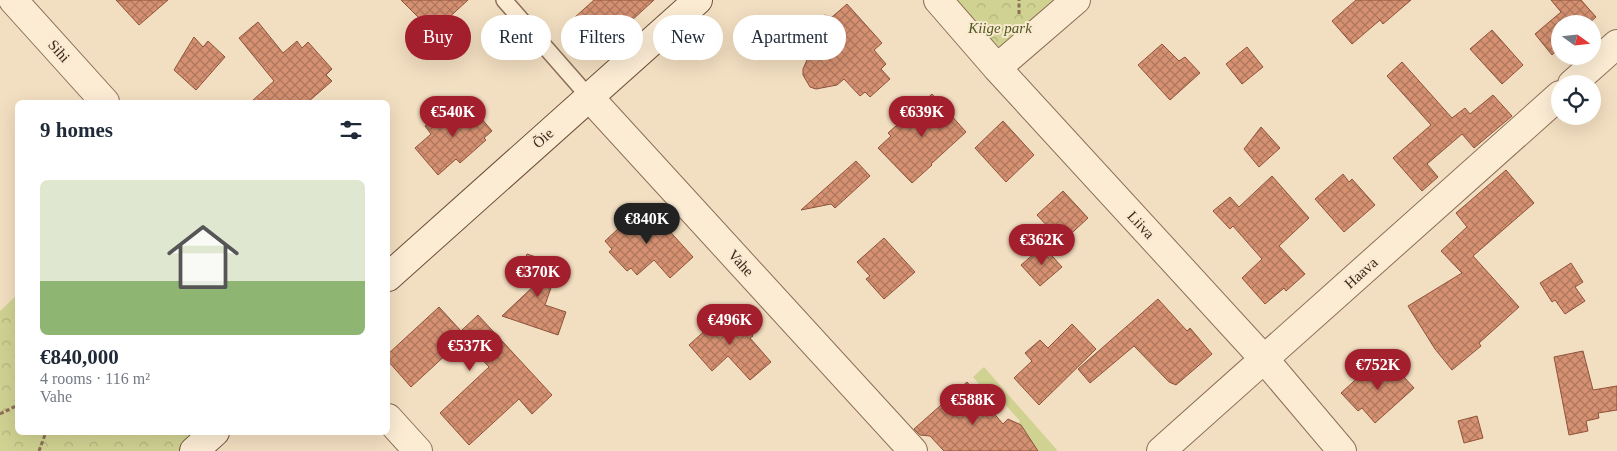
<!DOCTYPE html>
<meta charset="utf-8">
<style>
body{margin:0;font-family:"Times New Roman",serif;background:#f2f2f3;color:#1f2937;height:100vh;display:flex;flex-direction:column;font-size:19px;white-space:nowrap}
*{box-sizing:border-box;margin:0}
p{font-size:16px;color:#747a83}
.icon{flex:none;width:28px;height:28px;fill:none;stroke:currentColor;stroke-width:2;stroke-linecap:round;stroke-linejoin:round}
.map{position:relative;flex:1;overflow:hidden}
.sheet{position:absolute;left:15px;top:100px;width:375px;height:335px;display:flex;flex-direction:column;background:#fff;border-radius:8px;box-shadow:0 5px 20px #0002}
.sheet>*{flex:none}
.hud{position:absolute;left:405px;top:15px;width:475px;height:45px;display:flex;gap:10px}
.needle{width:32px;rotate:105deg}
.tools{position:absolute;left:1551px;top:15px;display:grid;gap:10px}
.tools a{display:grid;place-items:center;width:50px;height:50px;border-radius:50%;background:#fff;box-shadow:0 5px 20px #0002;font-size:25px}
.price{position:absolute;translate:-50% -42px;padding:0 11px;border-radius:18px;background:#a31f2d;color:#fff;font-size:16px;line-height:32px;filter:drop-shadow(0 1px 2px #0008)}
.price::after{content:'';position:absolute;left:50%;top:30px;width:15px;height:11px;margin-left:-8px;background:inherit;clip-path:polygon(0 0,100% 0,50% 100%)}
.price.on{background:#222;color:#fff}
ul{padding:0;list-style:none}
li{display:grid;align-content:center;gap:10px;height:265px;padding:0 25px}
li span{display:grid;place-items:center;height:155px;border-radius:8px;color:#555}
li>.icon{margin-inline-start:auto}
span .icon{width:90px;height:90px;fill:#fffc;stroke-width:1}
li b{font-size:21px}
h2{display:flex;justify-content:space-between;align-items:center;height:60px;padding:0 25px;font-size:21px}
.pill{padding:0 18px;border-radius:22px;background:#fff;box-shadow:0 5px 20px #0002;font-size:18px;line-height:45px}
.pill.on{background:#a31f2d;color:#fff}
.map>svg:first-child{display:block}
</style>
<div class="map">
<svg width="1617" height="451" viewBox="0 0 1617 451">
<defs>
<pattern id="park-crowns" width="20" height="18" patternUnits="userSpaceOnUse" patternTransform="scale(1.25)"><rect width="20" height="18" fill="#d0d292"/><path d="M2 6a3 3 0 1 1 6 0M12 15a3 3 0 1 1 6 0" fill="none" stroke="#b4b47d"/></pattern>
<pattern id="building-cross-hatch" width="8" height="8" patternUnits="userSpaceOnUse" patternTransform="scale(1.25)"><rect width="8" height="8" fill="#d59171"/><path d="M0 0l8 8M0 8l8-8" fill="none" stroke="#ae765c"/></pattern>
</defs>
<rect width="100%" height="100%" fill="#f2dec0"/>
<!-- green -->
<path fill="#d0d292" d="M 984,367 L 1057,450 L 1056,451 L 1032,451 L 1011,429 L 1020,421 L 1000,399 L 995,402 L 973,377 Z"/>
<!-- park -->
<path fill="url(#park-crowns)" d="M 938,0 L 1076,0 L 997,68 Z
M 17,295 L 18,432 L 215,433 L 194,451 L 0,451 L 0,311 Z"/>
<!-- building -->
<path fill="url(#building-cross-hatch)" stroke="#8f5339" d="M 116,0 L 168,0 L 139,25 Z
M 401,0 L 468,0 L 433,32 Z
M 594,0 L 654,0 L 596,53 L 583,38 L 587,35 L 573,19 Z
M 1356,0 L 1411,0 L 1383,24 L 1380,20 L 1352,44 L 1332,21 Z
M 1551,0 L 1581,0 L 1596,17 L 1588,24 L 1560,24 L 1560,48 L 1552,55 L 1535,34 L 1561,12 Z
M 847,4 L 882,43 L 874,50 L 886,64 L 881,69 L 890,79 L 870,97 L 865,92 L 860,96 L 844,79 L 837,85 L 816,89 L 810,87 L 803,75 L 803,69 L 810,53 L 802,45 L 815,33 L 813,25 L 824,15 L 832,17 Z
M 258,22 L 283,53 L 297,41 L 302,48 L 308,42 L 332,69 L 326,75 L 332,81 L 308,102 L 251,102 L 274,81 L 239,38 Z
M 1492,30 L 1523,65 L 1502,84 L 1470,49 Z
M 194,37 L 203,47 L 208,41 L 225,57 L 196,90 L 174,70 Z
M 1162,44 L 1179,61 L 1185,57 L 1200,73 L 1170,100 L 1138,65 Z
M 1247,47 L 1263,67 L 1242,84 L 1226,64 Z
M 1402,62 L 1452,118 L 1465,108 L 1470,114 L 1493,95 L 1512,116 L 1474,148 L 1462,134 L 1427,164 L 1438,177 L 1422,191 L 1393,158 L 1431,125 L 1387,76 Z
M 932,94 L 966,132 L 931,164 L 932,165 L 912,183 L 878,148 L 891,136 L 888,133 Z
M 471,106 L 492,131 L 484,138 L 486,140 L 460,163 L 456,159 L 438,175 L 415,148 L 431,134 L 425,126 L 445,108 L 454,118 Z
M 1003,121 L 1034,155 L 1006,182 L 975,148 Z
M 1261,127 L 1280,148 L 1259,167 L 1244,149 Z
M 856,161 L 870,176 L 835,208 L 831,204 L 801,210 Z
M 1506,170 L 1534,203 L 1473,256 L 1519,307 L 1479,343 L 1481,346 L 1452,370 L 1435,349 L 1408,306 L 1462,273 L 1441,251 L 1467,227 L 1456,213 Z
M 1343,174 L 1349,182 L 1352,179 L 1375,205 L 1344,232 L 1315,199 Z
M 1272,176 L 1309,218 L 1279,246 L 1305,274 L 1286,291 L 1284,288 L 1265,304 L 1242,278 L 1262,259 L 1233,226 L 1230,229 L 1213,211 L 1230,197 L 1239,207 Z
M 1063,191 L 1088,218 L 1062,242 L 1037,215 Z
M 645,204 L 693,257 L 670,278 L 654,260 L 637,275 L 631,268 L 627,271 L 609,252 L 612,249 L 605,241 Z
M 884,238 L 915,272 L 884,299 L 866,279 L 870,276 L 857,262 Z
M 1043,246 L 1062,267 L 1040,286 L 1021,265 Z
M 527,254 L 557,264 L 560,262 L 545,305 L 566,312 L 558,335 L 502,316 L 537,283 L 520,277 Z
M 1571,263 L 1583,282 L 1575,287 L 1585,301 L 1565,314 L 1555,300 L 1552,302 L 1540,283 Z
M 1158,299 L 1187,331 L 1190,328 L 1212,354 L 1176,385 L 1169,382 L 1134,346 L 1090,383 L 1078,369 Z
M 439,307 L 461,331 L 478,315 L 552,395 L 532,414 L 519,399 L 469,445 L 440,413 L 489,367 L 463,339 L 411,387 L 388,361 L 388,354 Z
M 729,309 L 753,336 L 750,338 L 771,362 L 750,380 L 728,356 L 712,371 L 689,345 Z
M 1072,324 L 1096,349 L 1039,405 L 1014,378 L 1032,361 L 1025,353 L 1040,340 L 1048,348 Z
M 1583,351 L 1593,390 L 1617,386 L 1617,410 L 1598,413 L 1599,418 L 1586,421 L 1588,431 L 1569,435 L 1554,357 Z
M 1375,362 L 1384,371 L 1392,364 L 1414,388 L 1375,423 L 1362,408 L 1358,411 L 1341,393 Z
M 967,382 L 1003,424 L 1008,419 L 1021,425 L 1038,451 L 944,451 L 930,436 L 920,435 L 914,429 Z
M 1477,416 L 1483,438 L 1464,443 L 1458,421 Z"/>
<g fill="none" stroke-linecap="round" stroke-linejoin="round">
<defs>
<path id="lane" d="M 504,0 L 589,97"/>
<path id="street" d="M 13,0 L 105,102
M 938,0 L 997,68 L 1265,360 L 1342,451
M 997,68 L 1076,0
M 1572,84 L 1617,44
M 589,97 L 913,451
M 388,418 L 418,451
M 1161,451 L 1560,95"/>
<path id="secondary" d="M 388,277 L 698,0
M 194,451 L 215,432"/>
</defs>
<!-- lane casing -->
<use href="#lane" stroke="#8e6e56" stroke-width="18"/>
<!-- street casing -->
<use href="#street" stroke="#8e6e56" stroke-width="30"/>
<!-- secondary casing -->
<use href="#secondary" stroke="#6f4f39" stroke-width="30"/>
<!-- path -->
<path stroke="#8e6e56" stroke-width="3" stroke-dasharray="4 2.5" stroke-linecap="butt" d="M 1019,14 L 1019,0
M 0,414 L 18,405
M 39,451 L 46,432"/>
<!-- lane -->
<use href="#lane" stroke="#fcecd4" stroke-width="15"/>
<!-- street -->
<use href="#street" stroke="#fcecd4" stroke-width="28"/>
<!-- secondary -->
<use href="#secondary" stroke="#fcecd4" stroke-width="28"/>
</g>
<g text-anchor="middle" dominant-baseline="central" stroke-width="4" stroke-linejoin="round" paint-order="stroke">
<!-- park labels -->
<g font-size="15" font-style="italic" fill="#515a20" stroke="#f9e9d0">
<text x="1000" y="28">Kiige park</text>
</g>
<!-- street labels -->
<g font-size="15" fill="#3c281c" stroke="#f9e9d0">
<text transform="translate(59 51) rotate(48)">Sihi</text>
<text transform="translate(543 138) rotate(-42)">Õie</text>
<text transform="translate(1141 225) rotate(47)">Liiva</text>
<text transform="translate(741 263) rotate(48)">Vahe</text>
<text transform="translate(1361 273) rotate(-42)">Haava</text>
</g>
</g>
</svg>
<div class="tools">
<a><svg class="needle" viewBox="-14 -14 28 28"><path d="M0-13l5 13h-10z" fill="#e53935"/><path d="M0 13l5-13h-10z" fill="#747a83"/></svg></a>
<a><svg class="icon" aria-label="locate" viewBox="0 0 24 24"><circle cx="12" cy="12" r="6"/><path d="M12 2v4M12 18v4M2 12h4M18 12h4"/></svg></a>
</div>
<b class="price" style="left:453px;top:138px">€540K</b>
<b class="price" style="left:922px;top:138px">€639K</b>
<b class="price on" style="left:647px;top:245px">€840K</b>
<b class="price" style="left:1042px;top:266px">€362K</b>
<b class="price" style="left:538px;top:298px">€370K</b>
<b class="price" style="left:730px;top:346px">€496K</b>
<b class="price" style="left:470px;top:372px">€537K</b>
<b class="price" style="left:1378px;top:391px">€752K</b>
<b class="price" style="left:973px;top:426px">€588K</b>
<div class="hud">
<a class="pill on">Buy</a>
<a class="pill">Rent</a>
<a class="pill">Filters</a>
<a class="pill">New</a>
<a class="pill">Apartment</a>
</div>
<section class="sheet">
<h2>9 homes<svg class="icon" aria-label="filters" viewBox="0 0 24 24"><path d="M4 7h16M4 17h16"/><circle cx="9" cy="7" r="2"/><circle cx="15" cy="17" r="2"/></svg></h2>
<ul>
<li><span style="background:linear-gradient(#dfe7d0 65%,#8fb573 0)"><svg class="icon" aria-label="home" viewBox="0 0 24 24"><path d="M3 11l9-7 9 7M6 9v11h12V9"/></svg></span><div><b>€840,000</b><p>4 rooms · 116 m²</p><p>Vahe</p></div></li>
</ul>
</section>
</div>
